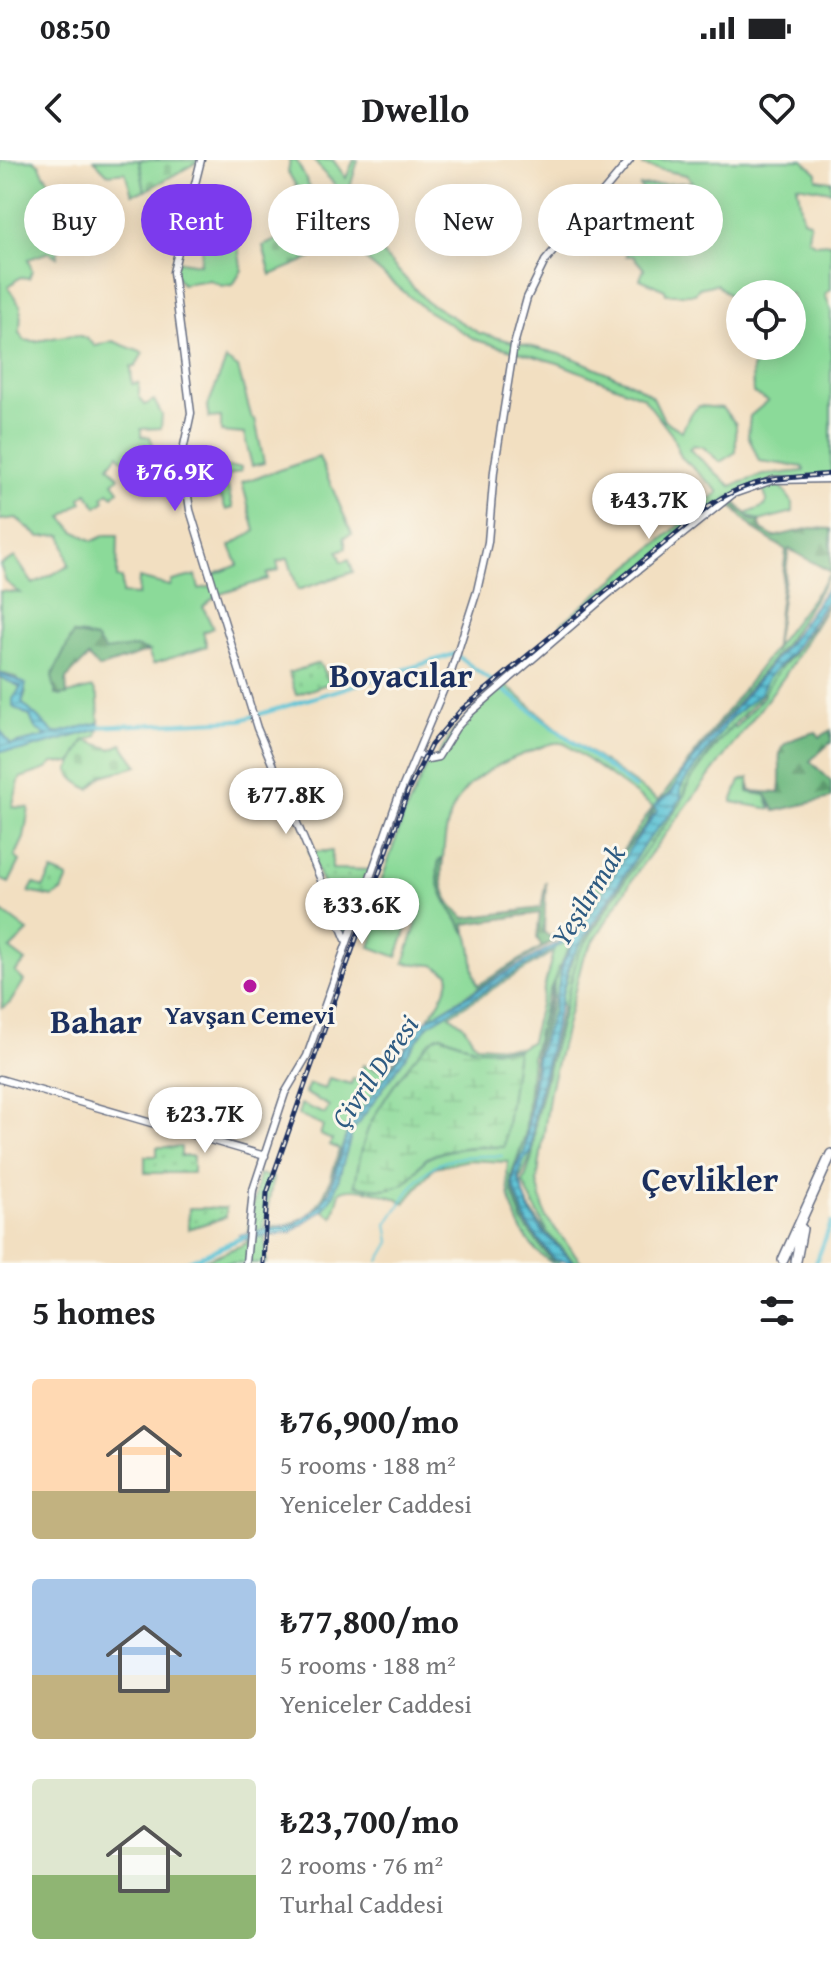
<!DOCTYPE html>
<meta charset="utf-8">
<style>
body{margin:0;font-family:"Gentium Book Plus",serif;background:#f2f2f2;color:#202124;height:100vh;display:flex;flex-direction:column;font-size:30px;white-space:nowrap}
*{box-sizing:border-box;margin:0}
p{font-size:26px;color:#757577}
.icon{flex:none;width:44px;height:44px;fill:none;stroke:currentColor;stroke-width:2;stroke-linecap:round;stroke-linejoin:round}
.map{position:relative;height:1103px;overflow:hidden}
.drawer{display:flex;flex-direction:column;background:#fff;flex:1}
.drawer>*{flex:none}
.banner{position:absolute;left:24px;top:24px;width:784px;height:72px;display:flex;gap:16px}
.buttons{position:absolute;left:726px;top:120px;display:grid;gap:16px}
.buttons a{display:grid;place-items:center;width:80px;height:80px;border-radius:50%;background:#fff;box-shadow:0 4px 20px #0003;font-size:40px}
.price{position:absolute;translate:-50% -68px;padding:0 18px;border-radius:28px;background:#fff;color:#222;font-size:26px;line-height:52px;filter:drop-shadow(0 2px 4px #0008)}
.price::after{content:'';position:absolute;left:50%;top:48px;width:24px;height:18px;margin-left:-12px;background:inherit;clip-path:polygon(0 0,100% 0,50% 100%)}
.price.selected{background:#7c3aed;color:#fff}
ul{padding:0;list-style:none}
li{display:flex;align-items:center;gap:24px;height:200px;padding:0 32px}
li span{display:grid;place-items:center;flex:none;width:224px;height:160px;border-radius:8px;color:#555}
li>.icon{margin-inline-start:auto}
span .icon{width:96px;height:96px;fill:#fffc;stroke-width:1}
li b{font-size:34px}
h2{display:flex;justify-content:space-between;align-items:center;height:96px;padding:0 32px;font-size:34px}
.pill{padding:0 28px;border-radius:36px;background:#fff;box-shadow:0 4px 20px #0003;font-size:28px;line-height:72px}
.pill.selected{background:#7c3aed;color:#fff}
.status{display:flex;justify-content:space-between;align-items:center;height:56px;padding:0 40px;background:#fff;direction:ltr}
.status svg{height:22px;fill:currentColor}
header{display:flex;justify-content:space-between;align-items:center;height:104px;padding:0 32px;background:#fff;font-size:36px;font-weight:700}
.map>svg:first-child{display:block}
</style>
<div class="status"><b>08:50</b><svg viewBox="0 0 49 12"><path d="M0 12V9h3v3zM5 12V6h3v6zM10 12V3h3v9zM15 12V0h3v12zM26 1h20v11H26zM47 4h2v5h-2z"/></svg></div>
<header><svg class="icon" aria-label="back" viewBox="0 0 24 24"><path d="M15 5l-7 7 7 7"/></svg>Dwello<svg class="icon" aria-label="heart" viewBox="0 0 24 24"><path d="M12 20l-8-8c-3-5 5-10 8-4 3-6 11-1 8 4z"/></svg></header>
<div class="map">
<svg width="831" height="1103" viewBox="0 0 831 1103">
<defs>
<pattern id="forest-firs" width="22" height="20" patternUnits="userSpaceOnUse" patternTransform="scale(2)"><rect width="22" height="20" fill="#70ba81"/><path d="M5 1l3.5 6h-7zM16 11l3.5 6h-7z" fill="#5b986d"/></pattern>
<pattern id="wetland-marsh" width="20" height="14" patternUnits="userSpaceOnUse" patternTransform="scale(2)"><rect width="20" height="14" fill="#8bda99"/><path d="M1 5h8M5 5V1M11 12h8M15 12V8" fill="none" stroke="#77bb86"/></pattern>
<pattern id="cemetery-stones" width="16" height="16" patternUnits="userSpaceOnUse" patternTransform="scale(2)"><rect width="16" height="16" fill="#8bda99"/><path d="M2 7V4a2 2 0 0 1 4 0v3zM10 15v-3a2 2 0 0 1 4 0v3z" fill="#77bb86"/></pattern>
<pattern id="park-dots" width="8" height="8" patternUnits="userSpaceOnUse" patternTransform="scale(2)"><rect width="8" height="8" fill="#8bda99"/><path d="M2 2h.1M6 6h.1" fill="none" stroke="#77bb86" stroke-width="1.8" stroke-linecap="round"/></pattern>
<pattern id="water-rules" width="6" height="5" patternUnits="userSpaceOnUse" patternTransform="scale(2)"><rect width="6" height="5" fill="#59c2d5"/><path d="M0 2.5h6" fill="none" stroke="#499eb0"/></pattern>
</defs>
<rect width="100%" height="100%" fill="#fbf7ec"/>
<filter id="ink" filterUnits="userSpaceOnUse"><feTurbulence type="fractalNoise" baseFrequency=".0125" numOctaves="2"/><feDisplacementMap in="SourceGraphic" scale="16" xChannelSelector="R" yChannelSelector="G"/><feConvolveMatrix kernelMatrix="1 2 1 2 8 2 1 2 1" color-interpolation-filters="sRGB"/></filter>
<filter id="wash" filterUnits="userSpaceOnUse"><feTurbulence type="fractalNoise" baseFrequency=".006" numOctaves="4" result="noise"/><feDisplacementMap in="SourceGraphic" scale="32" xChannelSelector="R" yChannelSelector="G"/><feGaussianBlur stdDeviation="1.8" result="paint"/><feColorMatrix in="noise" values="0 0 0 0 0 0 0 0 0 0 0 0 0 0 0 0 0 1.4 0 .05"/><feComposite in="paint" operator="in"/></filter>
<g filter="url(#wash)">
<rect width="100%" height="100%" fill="#f2dfc1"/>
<!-- grass -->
<path fill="#8bda99" stroke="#53847c" stroke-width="2" fill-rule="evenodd" d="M 0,0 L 33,0 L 40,5 C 43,16 52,22 55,32 C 62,54 61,75 57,97 L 49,92 L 28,99 L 32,110 L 29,118 L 20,117 L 8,127 L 21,147 L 20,173 L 24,180 C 47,186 77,162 95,186 L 113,181 L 143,193 L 135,207 L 131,207 L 132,224 L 139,223 L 139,236 L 145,245 L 154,240 L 162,255 L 161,268 L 141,269 L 141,276 L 150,277 L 153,284 L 147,294 L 134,302 L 130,297 L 124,301 L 118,294 L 109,306 L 119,317 L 113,322 L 119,330 L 113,336 L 108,332 L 103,337 L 105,341 L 97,347 L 87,333 L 80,338 L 82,342 L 62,357 L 74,371 L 93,381 L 106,375 L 118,375 L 117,418 L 122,419 L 122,434 L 138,435 L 139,418 L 170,426 L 172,421 L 196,415 L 199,429 L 213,426 L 210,416 L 238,405 L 230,386 L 255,371 L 242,322 L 319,297 L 352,374 L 344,377 L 346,388 L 338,391 L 342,402 L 349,399 L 353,412 L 298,430 L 288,398 L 277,402 L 279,410 L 267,414 L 268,419 L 217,435 L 203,447 L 213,468 L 203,472 L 207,486 L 153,504 L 148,491 L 105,491 L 85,475 L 73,474 L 60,536 L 93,528 L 98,538 L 99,563 L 55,574 L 22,543 L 26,532 L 15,517 L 0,513 L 0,431 L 20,433 L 6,422 L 0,405 L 15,397 L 33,424 L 69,406 L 62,375 L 40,377 L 16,358 L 0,360 Z
M 94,0 L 139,0 L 145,31 L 132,34 L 125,12 L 108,14 Z
M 290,0 L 296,0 C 311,26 325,71 356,82 L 338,43 L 335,25 L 313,0 L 333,0 L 346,18 L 354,0 L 358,0 L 348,34 L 367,77 L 426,141 L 479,173 L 571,197 L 635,225 L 653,237 L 664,260 L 682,271 L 690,254 L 699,246 L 722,248 L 736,264 L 736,292 L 720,302 L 703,287 L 693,285 L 689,289 L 731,326 L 763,315 L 804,311 L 803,307 L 759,301 L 748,275 L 750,256 L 768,241 L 753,233 L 752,208 L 760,199 L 749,186 L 792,186 L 792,134 L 740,134 L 740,147 L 732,147 L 732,138 L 716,124 L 699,128 L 695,134 L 666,134 L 665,130 L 640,119 L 644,109 L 633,96 L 626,96 L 630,63 L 647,41 L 640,26 L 693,22 L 686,15 L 643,6 L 646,0 L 803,0 L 817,13 L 817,19 L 831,21 L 831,31 L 797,25 L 803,59 L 810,62 L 808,79 L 815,84 L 831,83 L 831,129 L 825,134 L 831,150 L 831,319 L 776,320 L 793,343 L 793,352 L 759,361 L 746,354 L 765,346 L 767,341 L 761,323 L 744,329 L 565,470 L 561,464 L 719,332 L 681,297 L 672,275 L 643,237 L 558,203 L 476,180 L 426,150 L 351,88 L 337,97 L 288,12 Z
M 190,43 L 238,45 C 238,67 237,90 242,110 L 233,125 L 222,126 L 210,120 L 182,124 L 173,113 L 174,100 L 200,104 L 203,84 L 188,81 L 185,71 Z
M 226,200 L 238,208 L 252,259 L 255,259 L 264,303 L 252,306 L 244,274 L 221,272 L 221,257 L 209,258 L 207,248 Z
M 220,303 L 220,307 L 241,307 L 241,311 L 229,315 L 227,324 L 233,348 L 226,350 L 221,337 L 216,338 L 214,305 Z
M 831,413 L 787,481 L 705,582 L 669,634 L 655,645 L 645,666 L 614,703 L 653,647 L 567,585 C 556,579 543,587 531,591 C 472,614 446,633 443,699 L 440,700 C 431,733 455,748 468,775 C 475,791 470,809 478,825 L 577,766 L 425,861 L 348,970 L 323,1043 L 294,1065 L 248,1072 L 259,1014 L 273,1018 L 264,1067 C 318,1068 328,1033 339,989 L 330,985 L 332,980 L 320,975 L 323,966 L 298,955 L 301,944 L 325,954 L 329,946 L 305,933 L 309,924 L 325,929 L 329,918 L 351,924 L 353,918 L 359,920 L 363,905 L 386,912 C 403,888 452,837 449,813 L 433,805 L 404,803 L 421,749 L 377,734 L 404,655 L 430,599 L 436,598 L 453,572 L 504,524 L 564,574 L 659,641 Z
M 831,440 L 784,517 L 639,709 L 583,798 L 550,930 L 537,1022 L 546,1057 L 582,1103 L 576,1103 L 548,1074 L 523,1023 L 532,998 L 536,957 L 578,794 L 634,706 L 681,643 L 690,621 L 732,564 L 735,568 L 763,537 L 773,515 L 795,492 Z
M 0,517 L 20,526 L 13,547 L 30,556 L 34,565 L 48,576 L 10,585 L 0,570 Z
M 99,569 L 97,576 L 84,581 L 72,603 L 53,603 L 47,609 L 20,618 L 12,647 L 29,648 L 24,678 L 15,697 L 20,701 L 9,723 L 0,719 L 0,591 L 21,591 Z
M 749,618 L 748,632 L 766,635 L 771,649 L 732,642 L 740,621 Z
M 384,744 L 412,753 L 397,797 L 370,787 Z
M 0,750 L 28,771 L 10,789 L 26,801 L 15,812 L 24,821 L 10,843 L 2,848 Z
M 567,780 L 571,783 L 546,838 L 532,897 L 525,975 L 511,1017 L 512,1032 L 523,1063 L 553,1103 C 520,1086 504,1036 508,1002 L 469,1000 L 434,1007 L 405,1043 C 392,1036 353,1023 340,1032 L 333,1057 L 323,1050 L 334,1034 L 352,972 L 428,865 ZM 553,792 L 531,881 L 520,888 L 476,885 L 463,865 L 450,855 ZM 441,875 L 476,889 L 517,890 L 503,987 C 480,987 452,986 430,997 C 422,1000 418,1009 413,1015 C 399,1033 376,1030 356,1025 C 360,967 396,912 441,875 Z
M 265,1076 L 266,1103 L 198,1103 L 247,1083 L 247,1078 Z"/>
<!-- forest -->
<path fill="url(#forest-firs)" stroke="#467470" stroke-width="2" d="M 730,337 L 752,360 L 759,361 L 762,370 L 774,377 L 811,368 L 831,369 L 831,412 L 789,389 L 774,493 L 786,390 L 756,371 L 725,340 Z
M 73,474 L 96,479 L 105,491 L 135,487 L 149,491 L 99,508 L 88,497 L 66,519 L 67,535 L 56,535 L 52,516 Z
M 831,570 L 831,582 L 810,601 L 831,621 L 831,638 L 775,651 L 766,635 L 748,632 L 749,618 L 750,631 L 779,633 C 785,592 764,585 816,572 L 820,577 Z
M 443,699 C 439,723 445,744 466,758 L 541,748 L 546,722 L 544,772 L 550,777 C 587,760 585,721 615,699 L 586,756 L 577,766 L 542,787 L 537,778 L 540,753 L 465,764 L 466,774 C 452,749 432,730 439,700 Z
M 559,806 L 535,898 L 531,929 L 538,872 Z"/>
<!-- wetland -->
<path fill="url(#wetland-marsh)" stroke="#53847c" stroke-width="2" d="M 831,435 L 763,533 L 712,588 L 687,626 L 681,643 L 634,706 L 578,794 L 536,957 L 532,994 L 520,1020 C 525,1054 553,1080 576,1103 L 574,1103 C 556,1089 514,1042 519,1016 C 523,994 533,979 534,956 L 562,848 L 561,837 L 575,790 L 596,764 L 644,684 L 675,648 L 681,626 L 731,558 L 760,533 L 765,520 L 791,493 Z
M 655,645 L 657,651 C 633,690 607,728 582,768 L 568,774 C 591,757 599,729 613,706 C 624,685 651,670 655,645 Z
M 569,780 L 574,781 L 573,784 L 563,803 L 553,852 L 537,898 L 525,991 L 513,1024 L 531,1068 L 559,1103 L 555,1103 L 524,1061 L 511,1024 L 525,978 L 535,898 L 553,840 L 554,821 L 571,783 Z
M 441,875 L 476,889 L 517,890 L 504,987 C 480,986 451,986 429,997 C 422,1000 418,1009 413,1015 C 399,1033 375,1030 355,1025 C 358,1006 361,987 368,969 C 375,951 424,877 441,875 Z"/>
<!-- cemetery -->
<path fill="url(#cemetery-stones)" stroke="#53847c" stroke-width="2" d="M 139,0 L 201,0 L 145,31 Z
M 296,70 L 303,83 L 309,81 L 314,97 L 271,115 L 263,86 Z
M 85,580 L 111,589 L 122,584 L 138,606 L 102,616 L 90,629 C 82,626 71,619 69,610 Z"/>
<!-- park -->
<path fill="url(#park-dots)" stroke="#53847c" stroke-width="2" d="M 319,503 L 330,523 L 296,535 L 289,513 Z
M 309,691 L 332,691 L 332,709 L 373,710 L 347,782 Z
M 52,711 L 68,718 L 62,732 L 52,737 L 29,732 L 34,723 L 43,728 Z
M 157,987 L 181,987 L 181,996 L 193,996 L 193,1013 L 145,1013 L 145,996 L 157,996 Z
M 189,1048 L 226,1048 L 226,1057 L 188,1069 Z"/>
<!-- water -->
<path fill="url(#water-rules)" stroke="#3a789a" stroke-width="2" d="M 831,423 L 831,435 L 791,493 L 769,516 L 760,533 L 731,558 L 681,626 L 681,637 L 675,648 L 644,684 L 570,800 L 534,956 L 531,993 L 524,1000 L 518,1017 L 530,1052 L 542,1071 L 574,1103 L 554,1099 L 528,1065 L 513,1024 L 516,1007 L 525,991 L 537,898 L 553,852 L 563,803 L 573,784 L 570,779 L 428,865 L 352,972 L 334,1034 L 323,1050 L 291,1072 L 241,1080 L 239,1075 L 294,1065 L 319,1047 L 330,1031 L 348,970 L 425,861 L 582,768 L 629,690 L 657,651 L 655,645 L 671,634 L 681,615 L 789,482 Z
M 0,513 L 26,524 L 22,543 L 55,574 L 93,564 L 99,563 L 99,569 L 21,591 L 0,591 L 0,570 L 11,585 L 47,576 L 35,568 L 30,556 L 13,547 L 13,539 L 21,527 L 0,517 Z"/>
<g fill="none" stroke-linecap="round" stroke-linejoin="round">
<!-- stream -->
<path stroke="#59c2d5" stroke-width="2" d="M 379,1101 L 390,1082 L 387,1064 C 425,1006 431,994 502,996"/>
<!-- canal -->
<path stroke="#59c2d5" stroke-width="4" d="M 95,567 L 241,560 L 455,494 L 635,628
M 816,1103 L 831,1063"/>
<!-- river -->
<path stroke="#59c2d5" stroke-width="5" d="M 186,1103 L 243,1077"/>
</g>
</g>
<g filter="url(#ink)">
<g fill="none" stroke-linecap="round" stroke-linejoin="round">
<defs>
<path id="tertiary" d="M 201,0 L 173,112 L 191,253 L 182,295 L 190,350 L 257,568 L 347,782
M 417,594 L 428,599 L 438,597 L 456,568 L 471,552 L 607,435 L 733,334 L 773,320 L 831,319
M 0,919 L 265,996
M 246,1103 L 253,1030 L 285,933 L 307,896 L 398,638 L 451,512 L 477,431 L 488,382 L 494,311 L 514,185 L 527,138 L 545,101 L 630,0"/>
<path id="trunk" d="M 783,1100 L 831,994
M 796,1101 L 802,1069"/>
</defs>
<!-- tertiary casing -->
<use href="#tertiary" stroke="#666d81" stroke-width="9"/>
<!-- trunk casing -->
<use href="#trunk" stroke="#666d81" stroke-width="12"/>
<!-- tertiary -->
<use href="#tertiary" stroke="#fff" stroke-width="6"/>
<!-- trunk -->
<use href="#trunk" stroke="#fff" stroke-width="9"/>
<defs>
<path id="rail" d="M 263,1103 L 267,1033 L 408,631 L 431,585 L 460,551 L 713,343 C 752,317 786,318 831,314"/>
</defs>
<!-- rail casing -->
<use href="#rail" stroke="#1b2f5e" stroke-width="5"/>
<!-- rail -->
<use href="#rail" stroke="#fbf7ec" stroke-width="2" stroke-dasharray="6" stroke-linecap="butt"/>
</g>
</g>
<!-- markers -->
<circle fill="#b5179e" stroke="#fbf7ec" stroke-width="3" cx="250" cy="826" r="8"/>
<g text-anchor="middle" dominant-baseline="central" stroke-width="6" stroke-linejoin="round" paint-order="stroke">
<!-- poi labels -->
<g font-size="26" font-weight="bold" fill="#1b2f5e" stroke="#fbf7ec">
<text x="250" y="854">Yavşan Cemevi</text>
</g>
<!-- water labels -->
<g font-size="28" font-style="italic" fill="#2e5b82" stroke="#fbf7ec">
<text transform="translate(587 735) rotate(-58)">Yeşilırmak</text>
<text transform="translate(374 911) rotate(-55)">Çivril Deresi</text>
</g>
<!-- district labels -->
<g font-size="34" font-weight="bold" fill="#1b2f5e" stroke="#fbf7ec">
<text x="401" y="514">Boyacılar</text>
<text x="96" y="860">Bahar</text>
<text x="710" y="1018">Çevlikler</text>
</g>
</g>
</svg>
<div class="buttons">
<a><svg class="icon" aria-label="locate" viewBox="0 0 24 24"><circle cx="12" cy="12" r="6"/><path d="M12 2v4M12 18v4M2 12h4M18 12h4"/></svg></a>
</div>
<b class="price selected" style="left:175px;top:353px">₺76.9K</b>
<b class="price" style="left:649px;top:381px">₺43.7K</b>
<b class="price" style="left:286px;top:676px">₺77.8K</b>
<b class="price" style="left:362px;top:786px">₺33.6K</b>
<b class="price" style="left:205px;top:995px">₺23.7K</b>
<div class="banner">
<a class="pill">Buy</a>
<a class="pill selected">Rent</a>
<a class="pill">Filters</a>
<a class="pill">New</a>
<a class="pill">Apartment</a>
</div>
</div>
<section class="drawer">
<h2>5 homes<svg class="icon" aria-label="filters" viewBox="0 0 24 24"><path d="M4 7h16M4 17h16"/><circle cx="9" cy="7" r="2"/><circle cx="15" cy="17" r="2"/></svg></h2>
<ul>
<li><span style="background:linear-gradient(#ffd9b3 70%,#c2b280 0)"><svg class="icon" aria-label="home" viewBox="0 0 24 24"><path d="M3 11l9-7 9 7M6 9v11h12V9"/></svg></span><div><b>₺76,900/mo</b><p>5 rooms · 188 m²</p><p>Yeniceler Caddesi</p></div></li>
<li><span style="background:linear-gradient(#a9c7e8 60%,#c2b280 0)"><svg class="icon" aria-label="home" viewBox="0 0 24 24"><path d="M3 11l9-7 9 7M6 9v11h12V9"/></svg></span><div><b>₺77,800/mo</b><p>5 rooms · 188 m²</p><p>Yeniceler Caddesi</p></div></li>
<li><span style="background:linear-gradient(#dfe7d0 60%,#8fb573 0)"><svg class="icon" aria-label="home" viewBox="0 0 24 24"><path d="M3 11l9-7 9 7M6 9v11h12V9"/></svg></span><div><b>₺23,700/mo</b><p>2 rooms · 76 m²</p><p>Turhal Caddesi</p></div></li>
</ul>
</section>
